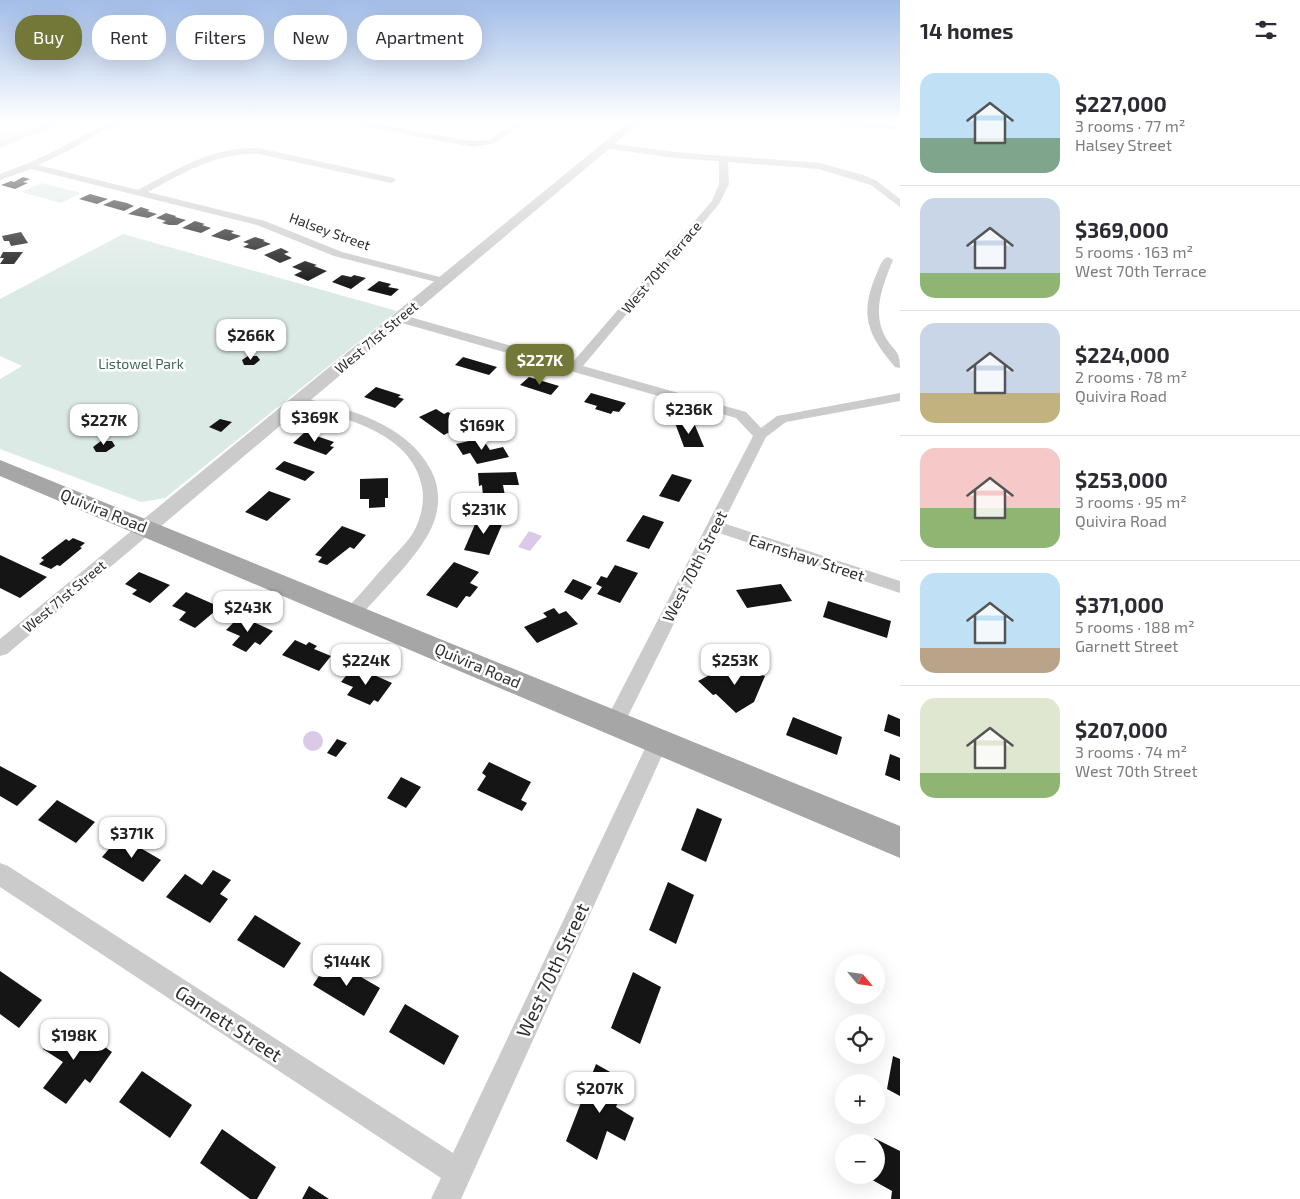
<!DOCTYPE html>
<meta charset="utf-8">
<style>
body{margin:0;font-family:"Exo 2",sans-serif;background:#f2f2f3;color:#2b2b33;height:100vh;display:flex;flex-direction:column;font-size:19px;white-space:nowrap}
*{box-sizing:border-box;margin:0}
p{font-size:16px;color:#7c7c81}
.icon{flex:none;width:28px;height:28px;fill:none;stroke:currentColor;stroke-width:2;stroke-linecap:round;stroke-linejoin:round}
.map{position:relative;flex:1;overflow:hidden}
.details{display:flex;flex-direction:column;background:#fff;width:400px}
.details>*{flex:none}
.guide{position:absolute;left:15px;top:15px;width:475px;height:45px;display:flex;gap:10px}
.needle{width:32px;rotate:119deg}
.tools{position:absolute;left:835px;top:954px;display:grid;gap:10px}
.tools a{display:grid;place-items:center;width:50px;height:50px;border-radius:50%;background:#fff;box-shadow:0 5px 20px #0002;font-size:25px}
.price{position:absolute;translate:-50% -42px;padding:0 11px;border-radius:10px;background:#fff;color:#222;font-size:16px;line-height:32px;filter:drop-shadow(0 1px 2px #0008)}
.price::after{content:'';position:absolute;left:50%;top:30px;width:15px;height:11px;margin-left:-8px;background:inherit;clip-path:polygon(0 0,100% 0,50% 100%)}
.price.active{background:#737838;color:#fff}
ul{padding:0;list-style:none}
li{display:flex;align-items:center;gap:15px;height:125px;padding:0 20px}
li+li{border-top:1px solid #e1e1e2}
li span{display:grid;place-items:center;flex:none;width:140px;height:100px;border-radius:15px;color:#555}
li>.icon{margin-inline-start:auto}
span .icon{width:60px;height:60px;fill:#fffc;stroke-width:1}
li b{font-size:21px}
h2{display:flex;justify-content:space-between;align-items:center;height:60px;padding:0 20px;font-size:21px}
.chip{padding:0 18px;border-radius:20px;background:#fff;box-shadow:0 5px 20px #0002;font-size:18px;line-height:45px}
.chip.active{background:#737838;color:#fff}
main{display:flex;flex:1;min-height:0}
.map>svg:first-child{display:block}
</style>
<main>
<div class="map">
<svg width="900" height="1199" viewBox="0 0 900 1199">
<rect width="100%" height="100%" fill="#fff"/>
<!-- green -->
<path fill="#dceae5" d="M 47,121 L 67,121 L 0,149 L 0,135 Z
M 42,183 L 81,193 L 61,203 L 21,192 Z
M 123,234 L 397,311 L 165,498 L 141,502 L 0,449 L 0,379 L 22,366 L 0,356 L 0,299 Z"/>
<!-- water -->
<path fill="#dacae8" d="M 529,531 L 542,536 L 530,551 L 518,547 Z
M303 741a10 10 0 1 1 20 0a10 10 0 1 1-20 0Z"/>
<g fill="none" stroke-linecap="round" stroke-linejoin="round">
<!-- stream -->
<path stroke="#dacae8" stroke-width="3" d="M 0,145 L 59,121"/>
</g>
<!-- building -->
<path fill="#151515" d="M 23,177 L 30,179 L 23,182 L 28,183 L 15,189 L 1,185 L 11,181 L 14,182 Z
M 90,194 L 108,199 L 97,204 L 79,199 Z
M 114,200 L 127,203 L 134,206 L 124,211 L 103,205 Z
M 141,207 L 150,210 L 147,211 L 157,214 L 148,218 L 128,214 Z
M 166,213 L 176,216 L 175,217 L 186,220 L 177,225 L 169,225 L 162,223 L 166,221 L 156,218 Z
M 195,221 L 205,224 L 202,225 L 211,228 L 201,233 L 182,228 Z
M 225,229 L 234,231 L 231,233 L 241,236 L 229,241 L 211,236 Z
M 21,232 L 28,243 L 11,246 L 9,241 L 4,241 L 2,236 Z
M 255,237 L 265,240 L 263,241 L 271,244 L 255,250 L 243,247 L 249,244 L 243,242 Z
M 281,248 L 289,252 L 284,254 L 292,258 L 280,263 L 264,255 Z
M 3,252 L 23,252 L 14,264 L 0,264 L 4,258 L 0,258 Z
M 305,261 L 317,265 L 314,266 L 327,271 L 308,281 L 294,275 L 302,271 L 292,267 Z
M 342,275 L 351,277 L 354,275 L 366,278 L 351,289 L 332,282 Z
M 379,281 L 391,284 L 388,287 L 399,289 L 391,296 L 367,290 Z
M 248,356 L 257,356 L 260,360 L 254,365 L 244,365 L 242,360 Z
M 463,357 L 497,367 L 489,375 L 455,365 Z
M 529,377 L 559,386 L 551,395 L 520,385 Z
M 376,387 L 401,395 L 398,397 L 404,399 L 395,408 L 364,397 Z
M 591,393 L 626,403 L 619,412 L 613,411 L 611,414 L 595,409 L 597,406 L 584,402 Z
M 436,409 L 444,414 L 448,412 L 457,418 L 452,420 L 461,426 L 444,435 L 419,417 Z
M 220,419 L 232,422 L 221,432 L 209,427 Z
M 675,423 L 694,423 L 704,447 L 684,447 Z
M 305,432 L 334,442 L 330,446 L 334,447 L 326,455 L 293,443 Z
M 482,438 L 490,450 L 503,447 L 509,457 L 477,464 L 470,453 L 463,455 L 456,444 Z
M 101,441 L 112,441 L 115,446 L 106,452 L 96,452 L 93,447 Z
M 284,461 L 315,472 L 305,481 L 275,469 Z
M 516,472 L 519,485 L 503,485 L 505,496 L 483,496 L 482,485 L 479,486 L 478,473 Z
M 672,474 L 692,480 L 679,502 L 659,496 Z
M 388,478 L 388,498 L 385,498 L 385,507 L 369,508 L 369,499 L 360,499 L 360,479 Z
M 269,491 L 291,499 L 267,521 L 245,512 Z
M 479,515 L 504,520 L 489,555 L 464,550 Z
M 643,515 L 664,522 L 649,549 L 626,541 Z
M 342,526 L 366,535 L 354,549 L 350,547 L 327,565 L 318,562 L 322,557 L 315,555 Z
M 73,538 L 85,543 L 80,547 L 82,548 L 60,566 L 57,565 L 51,569 L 39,564 L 44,560 L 41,558 L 66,539 L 69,541 Z
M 0,555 L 47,577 L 20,598 L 0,588 Z
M 454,562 L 479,572 L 470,583 L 478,587 L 470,597 L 466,596 L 457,608 L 426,595 Z
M 615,565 L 638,573 L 620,603 L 597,594 L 602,587 L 596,584 L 601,576 L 607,578 Z
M 139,572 L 170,585 L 150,603 L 132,594 L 137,590 L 125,584 Z
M 573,579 L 592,587 L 582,600 L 564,592 Z
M 781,584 L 792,601 L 747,608 L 736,590 Z
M 186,592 L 220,607 L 195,628 L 179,620 L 186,612 L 172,606 Z
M 828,601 L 891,621 L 887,638 L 823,617 Z
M 554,608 L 559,614 L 566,611 L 578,624 L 537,643 L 524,627 L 547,617 L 543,613 Z
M 240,616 L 273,631 L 260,645 L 255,642 L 246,652 L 232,645 L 240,636 L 226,630 Z
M 295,640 L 306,645 L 309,642 L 317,646 L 314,649 L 331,656 L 319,671 L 282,655 Z
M 730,662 L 765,676 L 754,702 L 736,713 L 716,694 L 713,695 L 698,681 L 721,669 L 725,673 Z
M 354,666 L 392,683 L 378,702 L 374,700 L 370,705 L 347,695 L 353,687 L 341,682 Z
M 888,714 L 900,719 L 900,737 L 884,731 Z
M 793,717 L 842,737 L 837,755 L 786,735 Z
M 337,739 L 347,743 L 336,757 L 327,753 Z
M 890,754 L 900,758 L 900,781 L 885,775 Z
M 489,762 L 531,782 L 521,800 L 527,803 L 522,811 L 477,790 L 486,776 L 482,773 Z
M 0,766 L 37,786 L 17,806 L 0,796 Z
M 401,777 L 421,787 L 406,808 L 387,798 Z
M 57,800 L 95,822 L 76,843 L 38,820 Z
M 697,808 L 722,819 L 706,862 L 681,850 Z
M 120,836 L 161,860 L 143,882 L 102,857 Z
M 213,870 L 231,880 L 220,894 L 228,899 L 210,923 L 166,897 L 185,874 L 202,885 Z
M 668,882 L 694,895 L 676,944 L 649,930 Z
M 255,915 L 301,943 L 284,968 L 237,940 Z
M 330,959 L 380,988 L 364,1016 L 313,985 Z
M 0,971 L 42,1000 L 19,1028 L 0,1014 Z
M 633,972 L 661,987 L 640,1044 L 611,1028 Z
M 405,1004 L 459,1036 L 444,1065 L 389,1032 Z
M 66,1020 L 112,1052 L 90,1083 L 85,1079 L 66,1104 L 43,1088 L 63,1062 L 43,1049 Z
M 893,1056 L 900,1059 L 900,1096 L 887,1089 Z
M 596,1064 L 626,1081 L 616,1107 L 634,1118 L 625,1141 L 607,1131 L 597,1160 L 566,1141 Z
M 142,1071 L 192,1105 L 170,1138 L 119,1102 Z
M 222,1129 L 276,1167 L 257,1199 L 250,1199 L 200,1163 Z
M 874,1138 L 900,1151 L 900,1199 L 891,1199 L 892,1191 L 867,1177 L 867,1175 L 876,1175 L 876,1142 L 873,1142 Z
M 309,1186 L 329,1199 L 302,1199 Z"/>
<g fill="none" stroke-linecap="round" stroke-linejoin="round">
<!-- minor -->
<path fill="#cbcbcb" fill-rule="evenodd" d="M 117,121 L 130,121 L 100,132 L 70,150 L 38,165 L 138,190 C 177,169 213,146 259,148 L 394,178 L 396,180 L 391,183 L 259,154 C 217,152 184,173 148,192 L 265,221 L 342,252 L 448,279 L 450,281 L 444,284 L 334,256 L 257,225 L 31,169 L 0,180 L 0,174 C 22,166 44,157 64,146 C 84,135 95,128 117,121 Z
M 342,121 L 360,121 L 473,141 L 490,139 L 517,121 L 527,121 L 495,143 L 473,147 L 346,123 Z
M 801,121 L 840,121 L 900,126 L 900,130 L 805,123 Z
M 607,143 L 675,152 L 820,163 L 866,176 L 877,181 L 900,199 L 900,207 L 871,185 L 819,169 L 728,162 L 729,184 L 719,204 L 583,366 L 746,412 L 761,428 L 777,416 L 900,393 L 900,401 L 786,422 L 766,437 L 723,523 L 900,581 L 900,593 L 719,533 L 622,728 L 615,730 L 608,728 L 605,722 L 753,436 L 736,418 L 395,321 L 393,318 L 399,314 L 403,315 L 572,363 L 712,201 L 719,184 L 719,161 L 675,158 L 604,148 L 603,146 Z
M 888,257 L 893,260 C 883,285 871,312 886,338 C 894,352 900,349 900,368 L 895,367 C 868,335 859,316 876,275 C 879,269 881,259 888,257 Z
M 300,397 C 349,409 406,423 431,470 C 441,489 440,510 431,529 C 418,556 385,588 365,611 C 359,618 355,620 347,618 L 344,613 L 347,608 C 362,593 375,576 390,560 C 398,551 408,542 414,531 C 421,518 425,501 422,487 C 412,431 340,417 295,404 L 293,401 Z
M 147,522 L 153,523 L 155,527 L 153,531 L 7,654 L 0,656 L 0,639 L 141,523 Z
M 659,732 L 666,734 L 669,740 L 461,1199 L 431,1199 L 441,1178 L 0,887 L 0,863 L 8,866 L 453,1153 L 649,740 L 652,734 Z"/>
<!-- tertiary -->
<path fill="#cbcbcb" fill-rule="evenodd" d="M 630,121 L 642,121 L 154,532 L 147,534 L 140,532 L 137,527 L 140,522 Z"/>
<!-- primary -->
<path fill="#a6a6a6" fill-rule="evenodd" d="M 0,460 L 900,826 L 900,858 L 0,476 Z"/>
</g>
<!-- sky -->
<linearGradient id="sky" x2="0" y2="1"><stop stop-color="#a2bde8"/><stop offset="0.42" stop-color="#fff"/><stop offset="1" stop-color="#fff" stop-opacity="0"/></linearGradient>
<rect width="900" height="289" fill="url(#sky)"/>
<g text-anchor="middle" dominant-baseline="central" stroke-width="5" stroke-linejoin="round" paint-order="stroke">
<!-- far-street labels -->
<g font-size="14" fill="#2e2e2e" stroke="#fff">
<text transform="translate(330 231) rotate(20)">Halsey Street</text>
<text transform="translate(661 267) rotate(-50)">West 70th Terrace</text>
<text transform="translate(376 337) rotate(-40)">West 71st Street</text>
<text transform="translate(64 596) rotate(-40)">West 71st Street</text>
</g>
<!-- far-park labels -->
<g font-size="14" fill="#3f6659" stroke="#fff">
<text x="141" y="363">Listowel Park</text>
</g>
<!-- street labels -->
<g font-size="16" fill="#2e2e2e" stroke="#fff">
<text transform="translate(104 510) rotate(22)">Quivira Road</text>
<text transform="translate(807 557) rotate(18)">Earnshaw Street</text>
<text transform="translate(694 566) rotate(-63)">West 70th Street</text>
<text transform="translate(478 665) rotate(23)">Quivira Road</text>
</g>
<!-- near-street labels -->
<g font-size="19" fill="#2e2e2e" stroke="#fff">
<text transform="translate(552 970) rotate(-65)">West 70th Street</text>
<text transform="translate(229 1023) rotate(33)">Garnett Street</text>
</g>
</g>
</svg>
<div class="tools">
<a><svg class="needle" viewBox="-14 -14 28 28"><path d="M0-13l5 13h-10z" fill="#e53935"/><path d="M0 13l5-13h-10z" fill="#7c7c81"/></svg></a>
<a><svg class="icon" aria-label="locate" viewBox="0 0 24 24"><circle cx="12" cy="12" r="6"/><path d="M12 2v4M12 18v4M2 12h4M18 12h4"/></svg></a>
<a>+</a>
<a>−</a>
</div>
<b class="price" style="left:251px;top:361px">$266K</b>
<b class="price active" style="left:540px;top:386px">$227K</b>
<b class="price" style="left:689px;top:435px">$236K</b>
<b class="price" style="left:315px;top:443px">$369K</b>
<b class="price" style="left:104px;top:446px">$227K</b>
<b class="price" style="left:482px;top:451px">$169K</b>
<b class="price" style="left:484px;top:535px">$231K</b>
<b class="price" style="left:248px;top:633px">$243K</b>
<b class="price" style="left:366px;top:686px">$224K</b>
<b class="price" style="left:735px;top:686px">$253K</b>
<b class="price" style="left:132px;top:859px">$371K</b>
<b class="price" style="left:347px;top:987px">$144K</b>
<b class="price" style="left:74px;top:1061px">$198K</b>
<b class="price" style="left:600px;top:1114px">$207K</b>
<div class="guide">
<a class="chip active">Buy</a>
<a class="chip">Rent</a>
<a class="chip">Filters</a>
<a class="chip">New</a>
<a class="chip">Apartment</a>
</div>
</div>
<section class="details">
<h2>14 homes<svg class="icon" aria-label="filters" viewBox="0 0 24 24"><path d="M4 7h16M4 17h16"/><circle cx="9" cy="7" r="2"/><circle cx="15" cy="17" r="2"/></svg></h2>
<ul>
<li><span style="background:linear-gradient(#bfe0f5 65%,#7fa58c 0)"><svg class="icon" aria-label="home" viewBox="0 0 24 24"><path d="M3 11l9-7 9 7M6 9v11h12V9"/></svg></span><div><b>$227,000</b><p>3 rooms · 77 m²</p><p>Halsey Street</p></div></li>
<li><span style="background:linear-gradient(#c9d6e8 75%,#8fb573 0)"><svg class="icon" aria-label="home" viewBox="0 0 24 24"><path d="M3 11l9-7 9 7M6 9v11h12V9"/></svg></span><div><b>$369,000</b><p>5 rooms · 163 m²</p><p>West 70th Terrace</p></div></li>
<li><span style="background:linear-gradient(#c9d6e8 70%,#c2b280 0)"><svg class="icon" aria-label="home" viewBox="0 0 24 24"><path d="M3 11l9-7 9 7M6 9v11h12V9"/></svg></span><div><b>$224,000</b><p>2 rooms · 78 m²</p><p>Quivira Road</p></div></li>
<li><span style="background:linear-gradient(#f6c9c9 60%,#8fb573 0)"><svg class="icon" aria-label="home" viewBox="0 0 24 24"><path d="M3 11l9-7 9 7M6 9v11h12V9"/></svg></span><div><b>$253,000</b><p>3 rooms · 95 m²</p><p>Quivira Road</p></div></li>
<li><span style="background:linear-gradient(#bfe0f5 75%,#b9a48a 0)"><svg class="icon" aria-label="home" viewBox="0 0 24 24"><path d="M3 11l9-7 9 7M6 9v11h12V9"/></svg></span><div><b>$371,000</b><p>5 rooms · 188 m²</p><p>Garnett Street</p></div></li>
<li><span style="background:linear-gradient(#dfe7d0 75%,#8fb573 0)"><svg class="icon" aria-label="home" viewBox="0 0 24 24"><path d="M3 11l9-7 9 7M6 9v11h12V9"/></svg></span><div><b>$207,000</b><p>3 rooms · 74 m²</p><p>West 70th Street</p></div></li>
</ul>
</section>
</main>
